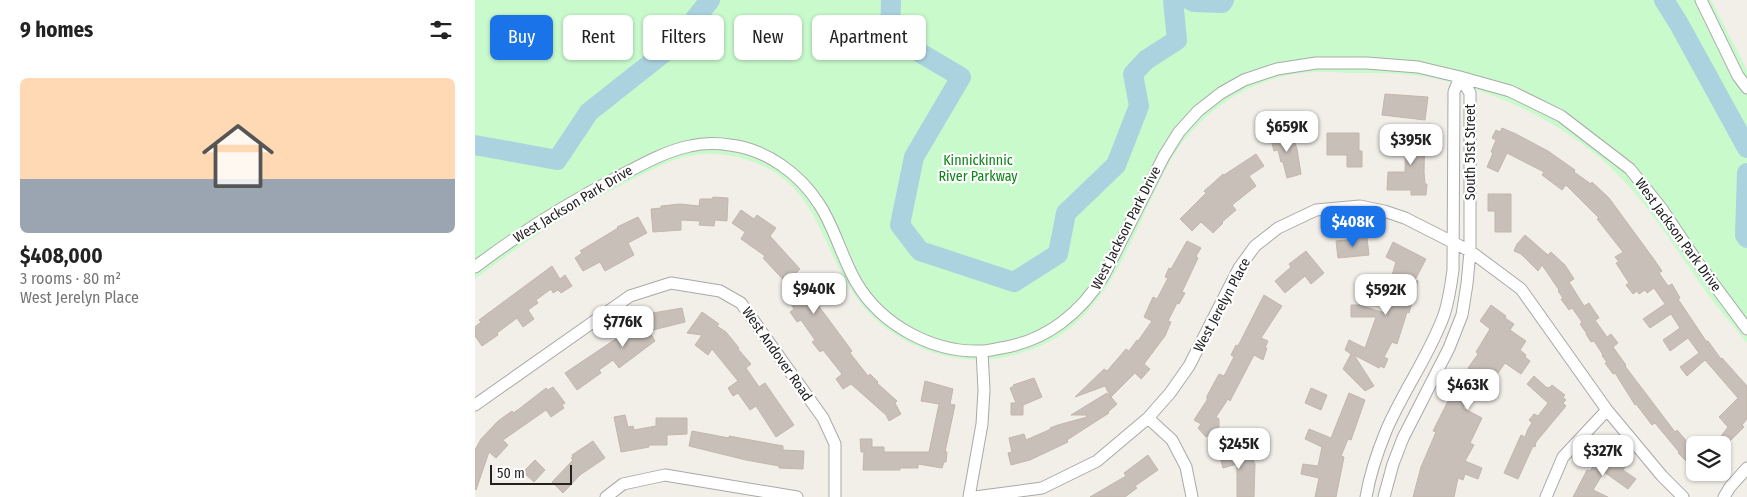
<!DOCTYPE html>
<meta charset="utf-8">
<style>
body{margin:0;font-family:"Fira Sans Condensed",sans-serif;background:#f6f6f6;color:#222;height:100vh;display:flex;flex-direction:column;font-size:19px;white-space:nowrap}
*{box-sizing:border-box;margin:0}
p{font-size:16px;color:#767676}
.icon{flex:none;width:28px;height:28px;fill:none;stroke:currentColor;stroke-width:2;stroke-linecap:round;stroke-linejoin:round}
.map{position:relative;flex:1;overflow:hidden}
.side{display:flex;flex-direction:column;background:#fff;width:475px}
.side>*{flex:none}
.banner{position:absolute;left:15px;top:15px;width:475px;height:45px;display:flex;gap:10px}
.fabs{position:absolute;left:1211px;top:436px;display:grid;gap:10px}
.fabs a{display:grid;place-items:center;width:45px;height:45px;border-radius:8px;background:#fff;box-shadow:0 1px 4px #0004;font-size:25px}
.scale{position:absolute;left:15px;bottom:12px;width:82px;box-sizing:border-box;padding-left:5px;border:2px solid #222;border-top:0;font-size:14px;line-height:18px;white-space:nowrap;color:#222;-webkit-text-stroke:4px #fff;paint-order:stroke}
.price{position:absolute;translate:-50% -42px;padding:0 11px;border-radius:10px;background:#fff;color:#222;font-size:16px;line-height:32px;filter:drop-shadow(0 1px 2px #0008)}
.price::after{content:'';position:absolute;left:50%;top:30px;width:15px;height:11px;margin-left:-8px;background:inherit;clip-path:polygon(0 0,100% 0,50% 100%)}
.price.current{background:#1a73e8;color:#fff}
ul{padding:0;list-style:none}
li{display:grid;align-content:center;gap:10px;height:265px;padding:0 20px}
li+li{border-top:1px solid #e0e0e0}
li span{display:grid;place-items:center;height:155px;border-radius:8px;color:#555}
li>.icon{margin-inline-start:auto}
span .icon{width:90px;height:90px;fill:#fffc;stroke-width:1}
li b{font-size:21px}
h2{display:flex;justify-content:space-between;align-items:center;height:60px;padding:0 20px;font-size:21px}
.tag{padding:0 18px;border-radius:8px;background:#fff;box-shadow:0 1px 4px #0004;font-size:18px;line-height:45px}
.tag.current{background:#1a73e8;color:#fff}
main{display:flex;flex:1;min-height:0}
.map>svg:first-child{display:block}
</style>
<main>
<section class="side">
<h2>9 homes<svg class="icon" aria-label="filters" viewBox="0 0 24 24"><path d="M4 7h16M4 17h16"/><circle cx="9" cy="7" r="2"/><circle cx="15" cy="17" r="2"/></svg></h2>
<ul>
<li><span style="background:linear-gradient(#ffd9b3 65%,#9aa5b1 0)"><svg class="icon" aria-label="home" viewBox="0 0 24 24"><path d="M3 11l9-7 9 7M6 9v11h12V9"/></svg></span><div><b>$408,000</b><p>3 rooms · 80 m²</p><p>West Jerelyn Place</p></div></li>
</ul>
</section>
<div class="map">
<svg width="1272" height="497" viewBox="0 0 1272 497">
<rect width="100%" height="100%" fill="#f2efe9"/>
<!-- park -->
<path fill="#c8facc" d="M 0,0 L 1236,0 L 1272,70 L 1272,343 C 1262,330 1251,318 1241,305 C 1202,254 1173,198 1123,156 C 1074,116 1015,89 952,77 C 928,73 902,73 878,73 C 858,72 839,71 820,74 C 773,82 732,108 704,147 C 696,158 690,171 684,183 C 653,245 629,323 558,349 C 545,353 531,358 518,359 C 466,364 411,340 381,297 C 346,248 343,186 279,162 C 259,155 236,151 214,156 C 193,160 173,172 154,181 C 99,209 49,242 0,279 Z"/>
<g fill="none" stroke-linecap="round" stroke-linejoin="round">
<!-- river -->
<path stroke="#aad3df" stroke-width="20" d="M 416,0 L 415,35 L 486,77 L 439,157 L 425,225 L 445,251 L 539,282 L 583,254 L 591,213 L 641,165 L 664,106 L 658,74 L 671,60 L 702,40 L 698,0
M 715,0 L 719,2 L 747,3 L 749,0
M 1189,0 L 1204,24 L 1272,148
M 0,145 L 82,160 L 114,112 L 200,44 L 235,0
M 1272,173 L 1270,235 L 1272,238"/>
</g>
<!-- building -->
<path fill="#c7bfb8" stroke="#c4b6ab" d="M 910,94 L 953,97 L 950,120 L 907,115 Z
M 1027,128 L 1041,134 L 1073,151 L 1100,170 L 1099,172 L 1116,184 L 1117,182 L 1134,198 L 1178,258 L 1187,271 L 1184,273 L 1193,286 L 1197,284 L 1205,298 L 1203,299 L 1231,341 L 1233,341 L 1246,359 L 1247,358 L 1272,386 L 1272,419 L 1267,425 L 1269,427 L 1251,445 L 1248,445 L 1243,440 L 1253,427 L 1244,417 L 1263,398 L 1230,360 L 1212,376 L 1205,367 L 1224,353 L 1213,338 L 1195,351 L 1188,340 L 1205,328 L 1196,314 L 1175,328 L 1168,319 L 1190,304 L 1179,288 L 1172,293 L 1170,290 L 1164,294 L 1162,291 L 1158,294 L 1151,285 L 1154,283 L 1141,263 L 1144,262 L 1140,257 L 1148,252 L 1122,219 L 1124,218 L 1091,185 L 1087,190 L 1067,175 L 1069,172 L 1032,153 L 1023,172 L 1012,167 L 1018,153 L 1016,152 L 1021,140 L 1017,138 L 1021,130 L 1025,132 Z
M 931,130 L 950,130 L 949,172 L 950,184 L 952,184 L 951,195 L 936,195 L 936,190 L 912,190 L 913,172 L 930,172 Z
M 816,131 L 822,149 L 826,174 L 812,178 L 808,162 L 806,162 L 803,150 L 799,151 L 795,136 Z
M 852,133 L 884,133 L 884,151 L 887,151 L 887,167 L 872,167 L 872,155 L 852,155 Z
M 781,154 L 789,166 L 774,176 L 781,186 L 757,205 L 761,210 L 747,222 L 748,223 L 738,233 L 726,222 L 717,231 L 705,219 L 731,193 L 729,191 L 736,185 L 748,174 L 749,175 Z
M 1013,194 L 1036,194 L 1036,232 L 1020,232 L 1020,211 L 1013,211 Z
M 238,197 L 253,198 L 252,221 L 240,220 L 239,226 L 224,225 L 225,221 L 206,220 L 206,230 L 178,232 L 176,209 L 186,208 L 186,206 L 205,204 L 224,206 L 225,199 L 237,199 Z
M 266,210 L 279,219 L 282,215 L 301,228 L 295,236 L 325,269 L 320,274 L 377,351 L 375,353 L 393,376 L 395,374 L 403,382 L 402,383 L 422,401 L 420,403 L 426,414 L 414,421 L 411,415 L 376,384 L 368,389 L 361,379 L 367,374 L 348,350 L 345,352 L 337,342 L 340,340 L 326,320 L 322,322 L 315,312 L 319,309 L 309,294 L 316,288 L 288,258 L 290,256 L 266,239 L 270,232 L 257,223 Z
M 163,217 L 172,233 L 153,243 L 159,255 L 130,271 L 125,262 L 108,271 L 100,258 L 107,253 L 105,251 L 143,228 L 142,227 Z
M 1050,235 L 1073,255 L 1076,252 L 1090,265 L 1099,279 L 1094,282 L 1109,306 L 1114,303 L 1124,318 L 1120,320 L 1132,337 L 1136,334 L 1143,343 L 1138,347 L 1151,365 L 1150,366 L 1200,432 L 1202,430 L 1220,451 L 1220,470 L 1203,453 L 1204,452 L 1180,423 L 1177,425 L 1161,404 L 1160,405 L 1140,373 L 1138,374 L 1130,363 L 1132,362 L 1127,356 L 1128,355 L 1119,341 L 1116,342 L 1111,334 L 1112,334 L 1105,324 L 1107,322 L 1097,308 L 1094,310 L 1086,299 L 1088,298 L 1083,291 L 1084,290 L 1067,265 L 1063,271 L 1046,254 L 1039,251 L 1042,244 Z
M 892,238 L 894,255 L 863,258 L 861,241 Z
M 712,241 L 726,248 L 721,256 L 723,258 L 707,292 L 710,293 L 704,304 L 702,303 L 693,321 L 696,322 L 690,336 L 669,364 L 675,369 L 666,379 L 660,373 L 636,397 L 642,404 L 633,412 L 634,413 L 592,440 L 593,442 L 555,460 L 536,465 L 533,453 L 537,452 L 534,438 L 549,434 L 551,440 L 576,429 L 575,428 L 583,425 L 612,417 L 611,415 L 596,415 L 632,393 L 636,397 L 630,386 L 600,397 L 629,369 L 632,371 L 651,349 L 654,351 L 662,340 L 663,341 L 677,321 L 669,317 L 678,297 L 682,299 L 693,278 L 690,277 L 694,268 L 696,269 Z
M 918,242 L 951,259 L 940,280 L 943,281 L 934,313 L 932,312 L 922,344 L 917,342 L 909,357 L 913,359 L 909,368 L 905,366 L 904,368 L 879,355 L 899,386 L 890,391 L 868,369 L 876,354 L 870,350 L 874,340 L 890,348 L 901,317 L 876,317 L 876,305 L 890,305 L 890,307 L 910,313 L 917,287 L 915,282 L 921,262 L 911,257 Z
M 831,251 L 849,273 L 836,284 L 830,276 L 810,293 L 800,281 L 816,267 L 814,264 Z
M 77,266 L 85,279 L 90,275 L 97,286 L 86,293 L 83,290 L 78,293 L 76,289 L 61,300 L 63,303 L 53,310 L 59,319 L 48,327 L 42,318 L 22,333 L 23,335 L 7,346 L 0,336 L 0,327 L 6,322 L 4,320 Z
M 789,295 L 807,306 L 786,338 L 793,341 L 790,348 L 792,348 L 788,360 L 779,355 L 755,401 L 753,399 L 741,417 L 744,419 L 744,427 L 731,437 L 723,428 L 726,424 L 719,420 L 732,400 L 732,396 L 744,374 L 749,376 L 759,357 L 756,355 L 761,345 L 763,346 Z
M 1016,305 L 1031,316 L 1030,318 L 1039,324 L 1035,330 L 1051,341 L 1045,350 L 1051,355 L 1050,357 L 1055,361 L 1046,374 L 1030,363 L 1015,384 L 1017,385 L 1011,393 L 1008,390 L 1006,393 L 998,388 L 988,408 L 1007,418 L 995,443 L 999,445 L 990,461 L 1007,468 L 1003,479 L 990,474 L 988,480 L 983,478 L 979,497 L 938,497 L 946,467 L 961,432 L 958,431 L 981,385 L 988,389 L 1000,373 L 993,368 L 1003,354 L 1001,352 L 1015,329 L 1005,321 Z
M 207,308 L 210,322 L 174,331 L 180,341 L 144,368 L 138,360 L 124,370 L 126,373 L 102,390 L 90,373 L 160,326 L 163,330 L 179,319 L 178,313 Z
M 227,312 L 244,324 L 242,326 L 251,332 L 264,348 L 263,349 L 276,364 L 271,368 L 284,387 L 290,383 L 319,425 L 301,437 L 281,406 L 275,410 L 263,393 L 258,396 L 253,388 L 263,381 L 237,349 L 233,355 L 220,345 L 227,335 L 212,333 Z
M 1059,376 L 1071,387 L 1074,388 L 1077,385 L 1090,395 L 1088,397 L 1091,400 L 1088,403 L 1091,406 L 1061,442 L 1060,447 L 1058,446 L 1043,479 L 1029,473 L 1046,435 L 1050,437 L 1053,429 L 1057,423 L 1054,420 L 1059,414 L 1063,416 L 1073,403 L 1052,384 Z
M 559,378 L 567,397 L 548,405 L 548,415 L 536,415 L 536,403 L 541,403 L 535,388 L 539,386 L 538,385 Z
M 450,381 L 478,389 L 475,404 L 480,405 L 470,452 L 472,452 L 471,462 L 469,462 L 467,468 L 443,464 L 443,468 L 425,468 L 425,470 L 388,470 L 389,452 L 386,452 L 385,439 L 397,439 L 397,447 L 409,447 L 409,452 L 454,452 L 464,404 L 446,401 Z
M 78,387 L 90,403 L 87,405 L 89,408 L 76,417 L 71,410 L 28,440 L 33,445 L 21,458 L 14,452 L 1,490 L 0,489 L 0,450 L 6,439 L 23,421 L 37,411 L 38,413 L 44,409 L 71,388 L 73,390 Z
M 836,388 L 852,395 L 846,410 L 830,403 Z
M 874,393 L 890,400 L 876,440 L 873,439 L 866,456 L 869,457 L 861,497 L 840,497 L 844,478 L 826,474 L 828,464 L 843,466 L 847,447 L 830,439 L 834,429 L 856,438 Z
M 150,415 L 153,427 L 158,426 L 159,430 L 181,426 L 181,418 L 212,418 L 212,434 L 192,435 L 192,445 L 174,445 L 174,447 L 146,452 L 139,417 Z
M 217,431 L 254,438 L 254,436 L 308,446 L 308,450 L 329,451 L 328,469 L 304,468 L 304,466 L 271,460 L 214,446 Z
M 118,441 L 130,458 L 105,475 L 88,493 L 77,482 L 98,460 L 96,458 L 98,457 L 97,455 Z
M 757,443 L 762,462 L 777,457 L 780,464 L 779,497 L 762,497 L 762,464 L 748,468 L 745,457 L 742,458 L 739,449 Z
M 1128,452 L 1150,467 L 1148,470 L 1161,479 L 1153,489 L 1129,472 L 1118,490 L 1133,497 L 1098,497 L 1112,470 L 1115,471 Z
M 673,455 L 683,470 L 660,486 L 662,488 L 650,497 L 615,497 L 651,476 L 649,473 Z
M 60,460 L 70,470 L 59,482 L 48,472 Z"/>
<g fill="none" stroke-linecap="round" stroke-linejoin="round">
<defs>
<path id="street" d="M 1226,0 L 1263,76 L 1272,88
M 0,267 C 45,233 93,203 143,177 C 166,165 190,151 215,146 C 228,143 242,143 255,145 C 291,149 325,174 344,204 C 359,226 367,258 381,282 C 406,325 458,353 507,351 C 513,351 520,349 526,348 C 571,341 606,313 629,275 L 689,156 L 704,132 L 723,111 L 746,93 L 769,80 L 802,69 L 841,63 L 892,63 L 943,67 L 985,77 L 1035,91 L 1086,116 L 1155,169 L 1187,209 L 1223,263 L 1272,329
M 0,405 L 155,296 L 196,283 L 245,291 L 266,303 L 348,418 L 360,444 L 360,497
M 673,418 L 697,440 L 711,467 L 717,497
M 131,497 L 148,484 L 190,475 L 322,497
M 494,497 L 507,424 L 509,390 L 507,351
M 500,497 L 567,488 L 622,461 L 673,418 L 695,393 L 714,366 L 764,268 L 780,246 L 803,228 L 841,210 L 885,206 L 909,211 L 930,218 L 995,251 L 1046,289 L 1132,410 L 1187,476 L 1208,497
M 891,497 C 895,474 902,453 911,431 C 928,391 954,356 969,315 C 974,300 976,285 978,270 L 979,92 L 985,77
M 909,497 L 918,464 L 928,438 L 974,348 L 987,315 L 992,284 L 995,251 L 995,93 L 985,77
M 1071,497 L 1088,457 L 1132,410
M 1249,497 L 1255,487 L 1272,468"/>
</defs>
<!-- street casing -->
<use href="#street" stroke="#a9a9a9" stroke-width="13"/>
<!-- street -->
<use href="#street" stroke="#fff" stroke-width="11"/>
</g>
<g text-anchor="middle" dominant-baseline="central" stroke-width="4.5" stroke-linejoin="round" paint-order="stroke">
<!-- street labels -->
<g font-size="14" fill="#222" stroke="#fff">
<text transform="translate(995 152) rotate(-90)">South 51st Street</text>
<text transform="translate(98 204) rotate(-31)">West Jackson Park Drive</text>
<text transform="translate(651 228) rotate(-63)">West Jackson Park Drive</text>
<text transform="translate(1203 235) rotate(54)">West Jackson Park Drive</text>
<text transform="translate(747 305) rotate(-62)">West Jerelyn Place</text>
<text transform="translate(302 354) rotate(55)">West Andover Road</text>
</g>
<!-- park labels -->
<g font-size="14" fill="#0c8416" stroke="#fff">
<text x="503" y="160">Kinnickinnic<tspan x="503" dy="16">River Parkway</tspan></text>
</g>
</g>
</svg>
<div class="fabs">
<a><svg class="icon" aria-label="layers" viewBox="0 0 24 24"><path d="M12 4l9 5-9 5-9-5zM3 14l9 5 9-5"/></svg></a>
</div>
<div class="scale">50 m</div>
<b class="price" style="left:812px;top:153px">$659K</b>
<b class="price" style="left:936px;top:166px">$395K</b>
<b class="price current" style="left:878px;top:248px">$408K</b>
<b class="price" style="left:339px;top:315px">$940K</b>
<b class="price" style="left:911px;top:316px">$592K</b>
<b class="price" style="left:148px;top:348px">$776K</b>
<b class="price" style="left:993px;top:411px">$463K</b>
<b class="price" style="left:764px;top:470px">$245K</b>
<b class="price" style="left:1128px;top:477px">$327K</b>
<div class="banner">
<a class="tag current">Buy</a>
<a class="tag">Rent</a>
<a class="tag">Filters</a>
<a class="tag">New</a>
<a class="tag">Apartment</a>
</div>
</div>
</main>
